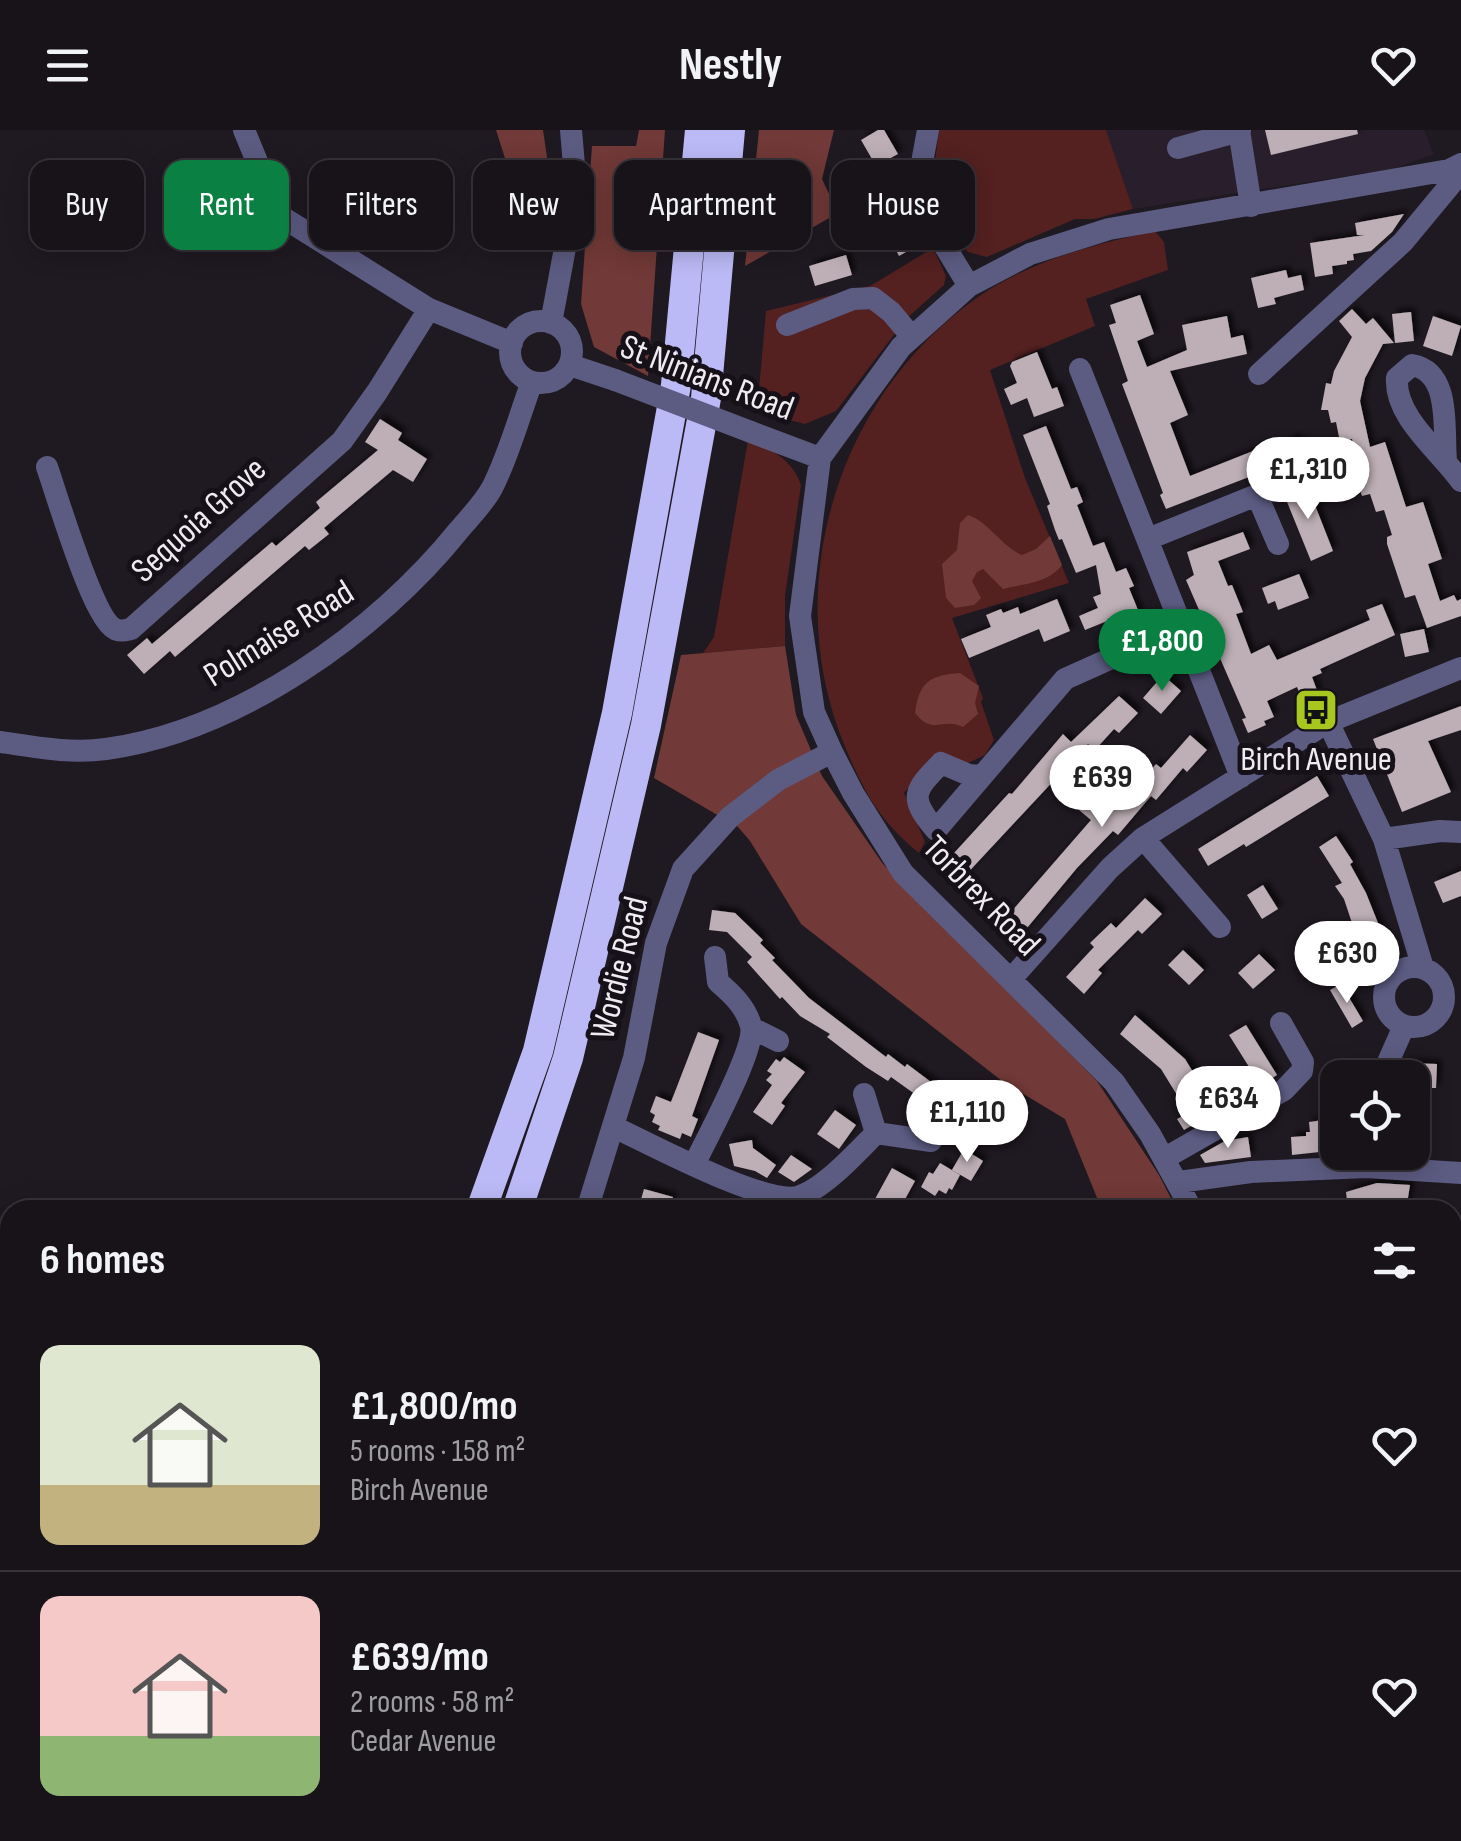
<!DOCTYPE html>
<meta charset="utf-8">
<style>
body{margin:0;font-family:"Sofia Sans Condensed",sans-serif;background:#242026;color:#f1f3f6;height:100vh;display:flex;flex-direction:column;font-size:38px;white-space:nowrap}
*{box-sizing:border-box;margin:0}
p{font-size:32px;color:#9e9ea2}
.icon{flex:none;width:55px;height:55px;fill:none;stroke:currentColor;stroke-width:2;stroke-linecap:round;stroke-linejoin:round}
.map{position:relative;flex:1;overflow:hidden}
.panel{position:absolute;left:0px;top:1070px;width:1462px;height:642px;display:flex;flex-direction:column;background:#171319;border-radius:30px 30px 0 0;box-shadow:0 5px 25px #0003,0 0 0 2px #363238}
.panel>*{flex:none}
.top-card{position:absolute;left:30px;top:30px;width:1402px;height:90px;display:flex;gap:20px}
.tools{position:absolute;left:1320px;top:930px;display:grid;gap:20px}
.tools a{display:grid;place-items:center;width:110px;height:110px;border-radius:20px;background:#171319;box-shadow:0 5px 25px #0003,0 0 0 2px #363238;font-size:50px}
.price{position:absolute;translate:-50% -85px;padding:0 22px;border-radius:35px;background:#fff;color:#222;font-size:32px;line-height:65px;filter:drop-shadow(0 2px 5px #0008)}
.price::after{content:'';position:absolute;left:50%;top:60px;width:30px;height:22px;margin-left:-15px;background:inherit;clip-path:polygon(0 0,100% 0,50% 100%)}
.price.current{background:#0b8043;color:#fff}
ul{padding:0;list-style:none}
li{display:flex;align-items:center;gap:30px;height:250px;padding:0 40px}
li+li{border-top:2px solid #363238}
li span{display:grid;place-items:center;flex:none;width:280px;height:200px;border-radius:20px;color:#555}
li>.icon{margin-inline-start:auto}
span .icon{width:120px;height:120px;fill:#fffc;stroke-width:1}
li b{font-size:42px}
h2{display:flex;justify-content:space-between;align-items:center;height:120px;padding:0 40px;font-size:42px}
.chip{padding:0 35px;border-radius:20px;background:#171319;box-shadow:0 5px 25px #0003,0 0 0 2px #363238;font-size:35px;line-height:90px}
.chip.current{background:#0b8043;color:#fff}
header{display:flex;justify-content:space-between;align-items:center;height:130px;padding:0 40px;background:#171319;font-size:45px;font-weight:700}
.map>svg:first-child{display:block}
</style>
<header><svg class="icon" aria-label="menu" viewBox="0 0 24 24"><path d="M4 6h16M4 12h16M4 18h16"/></svg>Nestly<svg class="icon" aria-label="heart" viewBox="0 0 24 24"><path d="M12 20l-8-8c-3-5 5-10 8-4 3-6 11-1 8 4z"/></svg></header>
<div class="map">
<svg width="1461" height="1711" viewBox="0 0 1461 1711">
<defs>
<filter id="shadow"><feDropShadow dx="4.5" dy="-4.5" stdDeviation="2.5" flood-color="#0009"/></filter>
</defs>
<rect width="100%" height="100%" fill="#1f1921"/>
<!-- built -->
<path fill="#291f2c" d="M 1106,0 L 1424,0 L 1434,24 L 1393,39 L 1133,79 Z
M 1452,1148 L 1461,1148 L 1461,1432 L 1452,1424 Z"/>
<!-- green -->
<path fill="#542020" d="M 939,0 L 1106,0 L 1133,79 L 1094,89 L 1075,89 L 987,127 L 968,122 L 954,108 L 933,48 Z
M 1155,101 L 1164,112 L 1168,140 L 1086,169 L 1095,196 L 990,240 L 1025,348 L 1069,453 L 952,488 L 983,568 L 981,572 L 994,610 L 985,625 L 968,633 L 939,622 L 904,663 L 925,712 L 919,723 C 880,691 865,664 846,619 C 778,460 836,266 978,167 C 1032,130 1092,115 1155,101 Z
M 933,118 L 946,146 L 944,155 L 906,189 L 836,281 L 805,294 L 757,282 L 766,181 L 870,156 Z
M 748,310 C 772,320 792,329 801,355 L 785,466 L 785,516 L 703,523 L 714,507 Z"/>
<!-- forest -->
<path fill="#713937" d="M 496,0 L 543,0 L 547,27 L 544,88 L 511,47 Z
M 639,0 L 665,0 L 648,246 L 594,217 L 581,174 L 592,16 L 636,16 Z
M 759,0 L 834,0 L 822,49 L 838,83 L 745,136 Z
M 968,385 C 989,392 1001,416 1022,425 L 1036,419 L 1050,406 L 1062,435 C 1047,454 1025,453 1003,459 L 983,439 L 977,442 L 972,451 L 981,468 L 974,475 L 955,478 L 946,468 L 942,434 L 957,420 L 960,393 Z
M 785,516 L 796,585 L 822,646 L 883,734 L 1097,951 L 1159,1045 L 1177,1080 L 1102,1080 L 1065,989 L 1002,951 L 801,794 L 750,711 L 738,697 L 654,648 L 681,525 Z
M 960,543 L 979,556 L 975,573 L 978,584 L 963,597 C 943,587 933,606 915,583 C 919,552 930,545 960,543 Z"/>
<g fill="none" stroke-linecap="round" stroke-linejoin="round">
<!-- stream -->
<path stroke="#000c27" stroke-width="5" d="M 0,1703 L 102,1711"/>
</g>
<!-- building -->
<path fill="#bdafb5" filter="url(#shadow)" d="M 878,0 L 884,0 L 898,24 L 876,36 L 861,10 Z
M 1265,0 L 1357,0 L 1358,4 L 1271,25 Z
M 882,38 L 902,71 L 892,77 L 915,117 L 899,126 L 896,120 L 893,122 L 871,85 L 877,82 L 858,52 Z
M 1404,84 L 1392,102 L 1371,121 L 1353,124 L 1354,130 L 1347,131 L 1347,134 L 1332,136 L 1333,144 L 1315,147 L 1310,113 L 1365,105 L 1357,105 L 1355,93 Z
M 846,125 L 852,145 L 815,156 L 809,136 Z
M 1286,140 L 1288,148 L 1301,145 L 1304,160 L 1274,168 L 1276,174 L 1258,178 L 1251,148 Z
M 1140,165 L 1154,204 L 1137,211 L 1147,237 L 1187,220 L 1182,195 L 1227,186 L 1231,208 L 1243,205 L 1247,224 L 1170,241 L 1188,285 L 1170,293 L 1190,346 L 1253,321 L 1262,342 L 1166,379 L 1160,365 L 1163,363 L 1122,254 L 1128,251 L 1109,195 L 1116,193 L 1110,175 Z
M 1352,179 L 1366,194 L 1373,188 L 1394,213 L 1383,214 L 1365,248 L 1360,271 L 1370,317 L 1385,312 L 1406,377 L 1423,372 L 1442,429 L 1428,434 L 1440,471 L 1454,465 L 1457,471 L 1461,469 L 1461,486 L 1427,498 L 1415,465 L 1405,468 L 1387,414 L 1387,407 L 1392,405 L 1384,380 L 1376,382 L 1370,364 L 1362,366 L 1358,355 L 1349,358 L 1346,342 L 1358,339 L 1352,309 L 1340,312 L 1336,292 L 1331,293 L 1328,280 L 1321,280 L 1326,253 L 1331,254 L 1334,241 L 1352,207 L 1339,191 Z
M 1411,182 L 1414,211 L 1395,213 L 1392,184 Z
M 1433,186 L 1461,196 L 1452,226 L 1423,216 Z
M 1037,222 L 1052,259 L 1057,257 L 1064,276 L 1034,287 L 1027,268 L 1011,275 L 1004,259 L 1017,253 L 1010,236 L 1012,232 Z
M 380,289 L 402,303 L 398,310 L 427,329 L 413,352 L 393,340 L 324,398 L 329,404 L 309,420 L 305,416 L 175,527 L 170,521 L 144,544 L 127,525 L 147,508 L 152,514 L 272,412 L 276,416 L 320,378 L 316,372 L 378,320 L 365,312 Z
M 1046,296 L 1071,359 L 1077,357 L 1083,372 L 1077,375 L 1093,416 L 1104,412 L 1116,442 L 1126,438 L 1134,456 L 1129,458 L 1140,485 L 1119,493 L 1117,487 L 1085,500 L 1079,486 L 1098,478 L 1093,467 L 1101,464 L 1096,435 L 1076,443 L 1062,409 L 1059,410 L 1055,400 L 1047,376 L 1050,374 L 1023,305 Z
M 1292,307 L 1324,328 L 1283,362 L 1273,336 Z
M 1307,355 L 1333,421 L 1311,431 L 1283,362 Z
M 1243,402 L 1250,419 L 1218,431 L 1228,456 L 1232,455 L 1243,482 L 1236,484 L 1251,524 L 1269,515 L 1277,530 L 1370,490 L 1366,480 L 1382,474 L 1395,505 L 1320,539 L 1322,543 L 1312,547 L 1318,563 L 1302,569 L 1297,557 L 1267,571 L 1274,587 L 1264,591 L 1266,595 L 1248,603 L 1242,589 L 1246,588 L 1186,450 L 1194,445 L 1187,422 Z
M 1299,444 L 1309,468 L 1278,480 L 1275,471 L 1268,474 L 1262,458 Z
M 1057,469 L 1070,501 L 1044,512 L 1039,499 L 969,528 L 961,509 L 991,497 L 986,485 L 1001,479 L 1003,483 L 1018,477 L 1020,484 Z
M 1424,499 L 1429,522 L 1405,527 L 1400,504 Z
M 1163,545 L 1181,561 L 1161,584 L 1143,568 Z
M 1119,566 L 1138,583 L 1119,603 L 1114,599 L 1095,620 L 1088,614 L 961,750 L 944,734 L 1009,663 L 1012,664 L 1063,604 L 1071,612 Z
M 1461,576 L 1461,600 L 1428,611 L 1451,662 L 1402,682 L 1373,609 Z
M 1190,605 L 1207,620 L 1187,642 L 1183,638 L 1156,670 L 1151,666 L 1118,705 L 1113,701 L 1077,738 L 1022,804 L 1004,790 L 1091,690 L 1079,680 L 1089,668 L 1097,674 L 1114,653 L 1129,665 L 1156,634 L 1161,638 Z
M 1317,646 L 1329,666 L 1246,717 L 1244,714 L 1208,736 L 1198,719 Z
M 1336,706 L 1353,732 L 1350,734 L 1366,763 L 1388,818 L 1363,826 L 1344,769 L 1335,756 L 1342,753 L 1319,717 Z
M 1461,741 L 1461,766 L 1443,773 L 1434,752 Z
M 1263,755 L 1278,779 L 1262,789 L 1247,765 Z
M 1145,768 L 1162,784 L 1142,804 L 1138,800 L 1098,840 L 1102,843 L 1084,864 L 1066,847 L 1094,817 L 1090,813 L 1111,793 L 1116,798 Z
M 712,780 L 735,783 L 763,810 L 760,813 L 775,828 L 772,830 L 809,868 L 886,927 L 888,924 L 905,937 L 907,934 L 947,964 L 945,967 L 965,981 L 953,999 L 940,991 L 944,985 L 891,947 L 888,951 L 866,937 L 827,907 L 830,904 L 800,886 L 782,867 L 780,869 L 747,832 L 752,827 L 727,802 L 709,800 Z
M 1183,820 L 1204,840 L 1189,855 L 1168,835 Z
M 1259,824 L 1275,840 L 1253,859 L 1238,843 Z
M 1341,854 L 1363,891 L 1352,898 L 1330,860 Z
M 1135,885 L 1185,929 L 1217,981 L 1184,1000 L 1177,989 L 1188,983 L 1161,939 L 1120,904 Z
M 1246,895 L 1277,945 L 1261,956 L 1229,905 Z
M 698,902 L 719,910 L 692,986 L 698,989 L 691,1007 L 682,1003 L 680,1009 L 658,1000 L 660,996 L 652,992 L 655,985 L 650,982 L 656,966 L 671,972 Z
M 784,927 L 805,942 L 781,973 L 785,976 L 772,995 L 753,982 L 772,955 L 766,950 L 772,944 L 767,941 L 776,929 L 780,932 Z
M 1404,933 L 1437,934 L 1436,958 L 1412,958 L 1412,948 L 1403,948 Z
M 835,980 L 856,995 L 839,1019 L 817,1004 Z
M 1338,988 L 1338,1020 L 1292,1025 L 1291,1007 L 1306,1006 L 1306,1002 L 1310,1002 L 1309,992 Z
M 1248,1007 L 1251,1027 L 1205,1033 L 1200,1025 L 1225,1011 Z
M 752,1010 L 753,1018 L 776,1035 L 767,1048 L 755,1041 L 734,1036 L 729,1014 Z
M 964,1019 L 983,1031 L 971,1051 L 952,1040 Z
M 791,1025 L 812,1039 L 794,1052 L 778,1042 Z
M 940,1033 L 960,1045 L 952,1060 L 949,1058 L 946,1064 L 939,1060 L 935,1066 L 921,1057 L 929,1042 L 933,1044 Z
M 892,1038 L 915,1051 L 899,1080 L 869,1080 Z
M 1377,1053 L 1410,1055 L 1406,1080 L 1348,1080 L 1346,1062 Z
M 644,1059 L 673,1067 L 669,1080 L 638,1080 Z"/>
<g fill="none" stroke-linecap="round" stroke-linejoin="round">
<!-- minor -->
<path stroke="#5c5b82" stroke-width="22" d="M 244,0 L 279,85 L 429,179 L 512,213
M 928,0 L 921,38 L 932,95 L 969,156
M 1239,0 L 1251,76
M 1178,18 L 1240,1
M510 222a31 31 0 1 1 62 0a31 31 0 1 1-62 0Z
M 551,193 L 576,59 L 571,0
M 787,195 L 853,169 L 873,168 L 891,182 L 912,207
M 570,235 L 615,250
M 1080,239 L 1241,647
M 1259,244 L 1403,112 L 1461,42
M 751,302 L 820,328
M 1446,330 C 1443,300 1452,242 1412,235 L 1397,248 C 1394,287 1440,321 1461,351
M 47,337 C 57,365 93,489 115,499 C 119,502 126,500 131,499 L 342,311 L 377,262 L 429,179
M 1148,409 L 1257,365 L 1278,414
M 1328,592 L 1384,709 L 1423,838
M 0,612 C 35,617 70,624 106,619 C 238,601 377,502 459,400 C 470,387 484,373 492,358 C 509,325 519,286 532,252
M 982,646 L 969,645 L 941,633 C 914,661 908,667 936,700 L 1065,549 L 1143,514 L 1183,500
M 1143,708 L 1220,797
M 1384,709 L 1440,701 L 1461,702
M1384 867a30 30 0 1 1 60 0a30 30 0 1 1-60 0Z
M 1012,848 L 1110,738 L 1143,708 L 1328,592 L 1461,538
M 752,898 L 778,911
M 1381,948 L 1404,896
M 864,964 L 876,1003
M 614,997 C 650,1014 762,1074 797,1067 C 823,1060 857,1022 876,1003 L 931,1011
M 1165,1028 L 1284,960 L 1302,941 L 1303,932 L 1281,893
M 694,1035 C 706,1009 756,919 751,896 C 746,877 732,864 718,852 L 715,827
M 1179,1052 L 1251,1042 L 1366,1037 L 1461,1043
M 587,1080 L 634,928 L 656,813 L 683,739 L 730,687 L 778,650 L 832,622
M 1192,1080 L 1150,1004 L 1114,952 L 903,743 L 853,663 L 832,622 L 814,582 L 800,486 L 820,328 L 901,217 L 969,156 L 1030,124 L 1109,99 L 1449,40 L 1461,34
M 1452,1447 L 1461,1455
M 1452,1603 L 1461,1611
M 565,1702 L 579,1711
M 1274,1702 L 1281,1711
M 1373,1702 L 1379,1711
M 365,1711 L 368,1702
M 474,1711 L 478,1702
M 914,1711 L 922,1702"/>
<!-- highway -->
<path stroke="#bbbaf6" stroke-width="30" d="M 481,1080 L 538,921 L 617,583 L 676,255 L 700,0
M 517,1080 L 568,928 L 646,595 L 706,268 L 730,0
M 236,1711 L 240,1702
M 283,1711 L 287,1702"/>
<!-- minor-bridge -->
<path stroke="#5c5b82" stroke-width="22" d="M 615,250 L 751,302"/>
</g>
<!-- icons -->
<defs>
<symbol id="bus-square" viewBox="-11 -11 22 22"><rect x="-9" y="-9" width="18" height="18" rx="4" fill="#a7c71e" stroke="#161018"/><path d="M-5-6H5V4H4V6H2V4H-2V6H-4V4H-5ZM-3.5-4V0h7V-4ZM-3.5 1.2v1.5H-2V1.2ZM2 1.2v1.5H3.5V1.2Z" fill="#111"/></symbol>
</defs>
<g fill-rule="evenodd">
<use href="#bus-square" x="1291" y="555" width="50" height="50"/>
</g>
<g text-anchor="middle" dominant-baseline="central" stroke-width="10" stroke-linejoin="round" paint-order="stroke">
<!-- street labels -->
<g font-size="35" fill="#efebf1" stroke="#161018">
<text transform="translate(707 248) rotate(21)">St Ninians Road</text>
<text transform="translate(199 390) rotate(-42)">Sequoia Grove</text>
<text transform="translate(279 504) rotate(-32)">Polmaise Road</text>
<text transform="translate(981 766) rotate(46)">Torbrex Road</text>
<text transform="translate(620 838) rotate(-76)">Wordie Road</text>
</g>
<!-- poi labels -->
<g font-size="35" fill="#efebf1" stroke="#161018">
<text x="1316" y="629">Birch Avenue</text>
</g>
</g>
</svg>
<div class="tools">
<a><svg class="icon" aria-label="locate" viewBox="0 0 24 24"><circle cx="12" cy="12" r="6"/><path d="M12 2v4M12 18v4M2 12h4M18 12h4"/></svg></a>
</div>
<b class="price" style="left:1308px;top:392px">£1,310</b>
<b class="price current" style="left:1162px;top:564px">£1,800</b>
<b class="price" style="left:1102px;top:700px">£639</b>
<b class="price" style="left:1347px;top:876px">£630</b>
<b class="price" style="left:1228px;top:1021px">£634</b>
<b class="price" style="left:967px;top:1035px">£1,110</b>
<div class="top-card">
<a class="chip">Buy</a>
<a class="chip current">Rent</a>
<a class="chip">Filters</a>
<a class="chip">New</a>
<a class="chip">Apartment</a>
<a class="chip">House</a>
</div>
<section class="panel">
<h2>6 homes<svg class="icon" aria-label="filters" viewBox="0 0 24 24"><path d="M4 7h16M4 17h16"/><circle cx="9" cy="7" r="2"/><circle cx="15" cy="17" r="2"/></svg></h2>
<ul>
<li><span style="background:linear-gradient(#dfe7d0 70%,#c2b280 0)"><svg class="icon" aria-label="home" viewBox="0 0 24 24"><path d="M3 11l9-7 9 7M6 9v11h12V9"/></svg></span><div><b>£1,800/mo</b><p>5 rooms · 158 m²</p><p>Birch Avenue</p></div><svg class="icon" aria-label="heart" viewBox="0 0 24 24"><path d="M12 20l-8-8c-3-5 5-10 8-4 3-6 11-1 8 4z"/></svg></li>
<li><span style="background:linear-gradient(#f6c9c9 70%,#8fb573 0)"><svg class="icon" aria-label="home" viewBox="0 0 24 24"><path d="M3 11l9-7 9 7M6 9v11h12V9"/></svg></span><div><b>£639/mo</b><p>2 rooms · 58 m²</p><p>Cedar Avenue</p></div><svg class="icon" aria-label="heart" viewBox="0 0 24 24"><path d="M12 20l-8-8c-3-5 5-10 8-4 3-6 11-1 8 4z"/></svg></li>
</ul>
</section>
</div>
